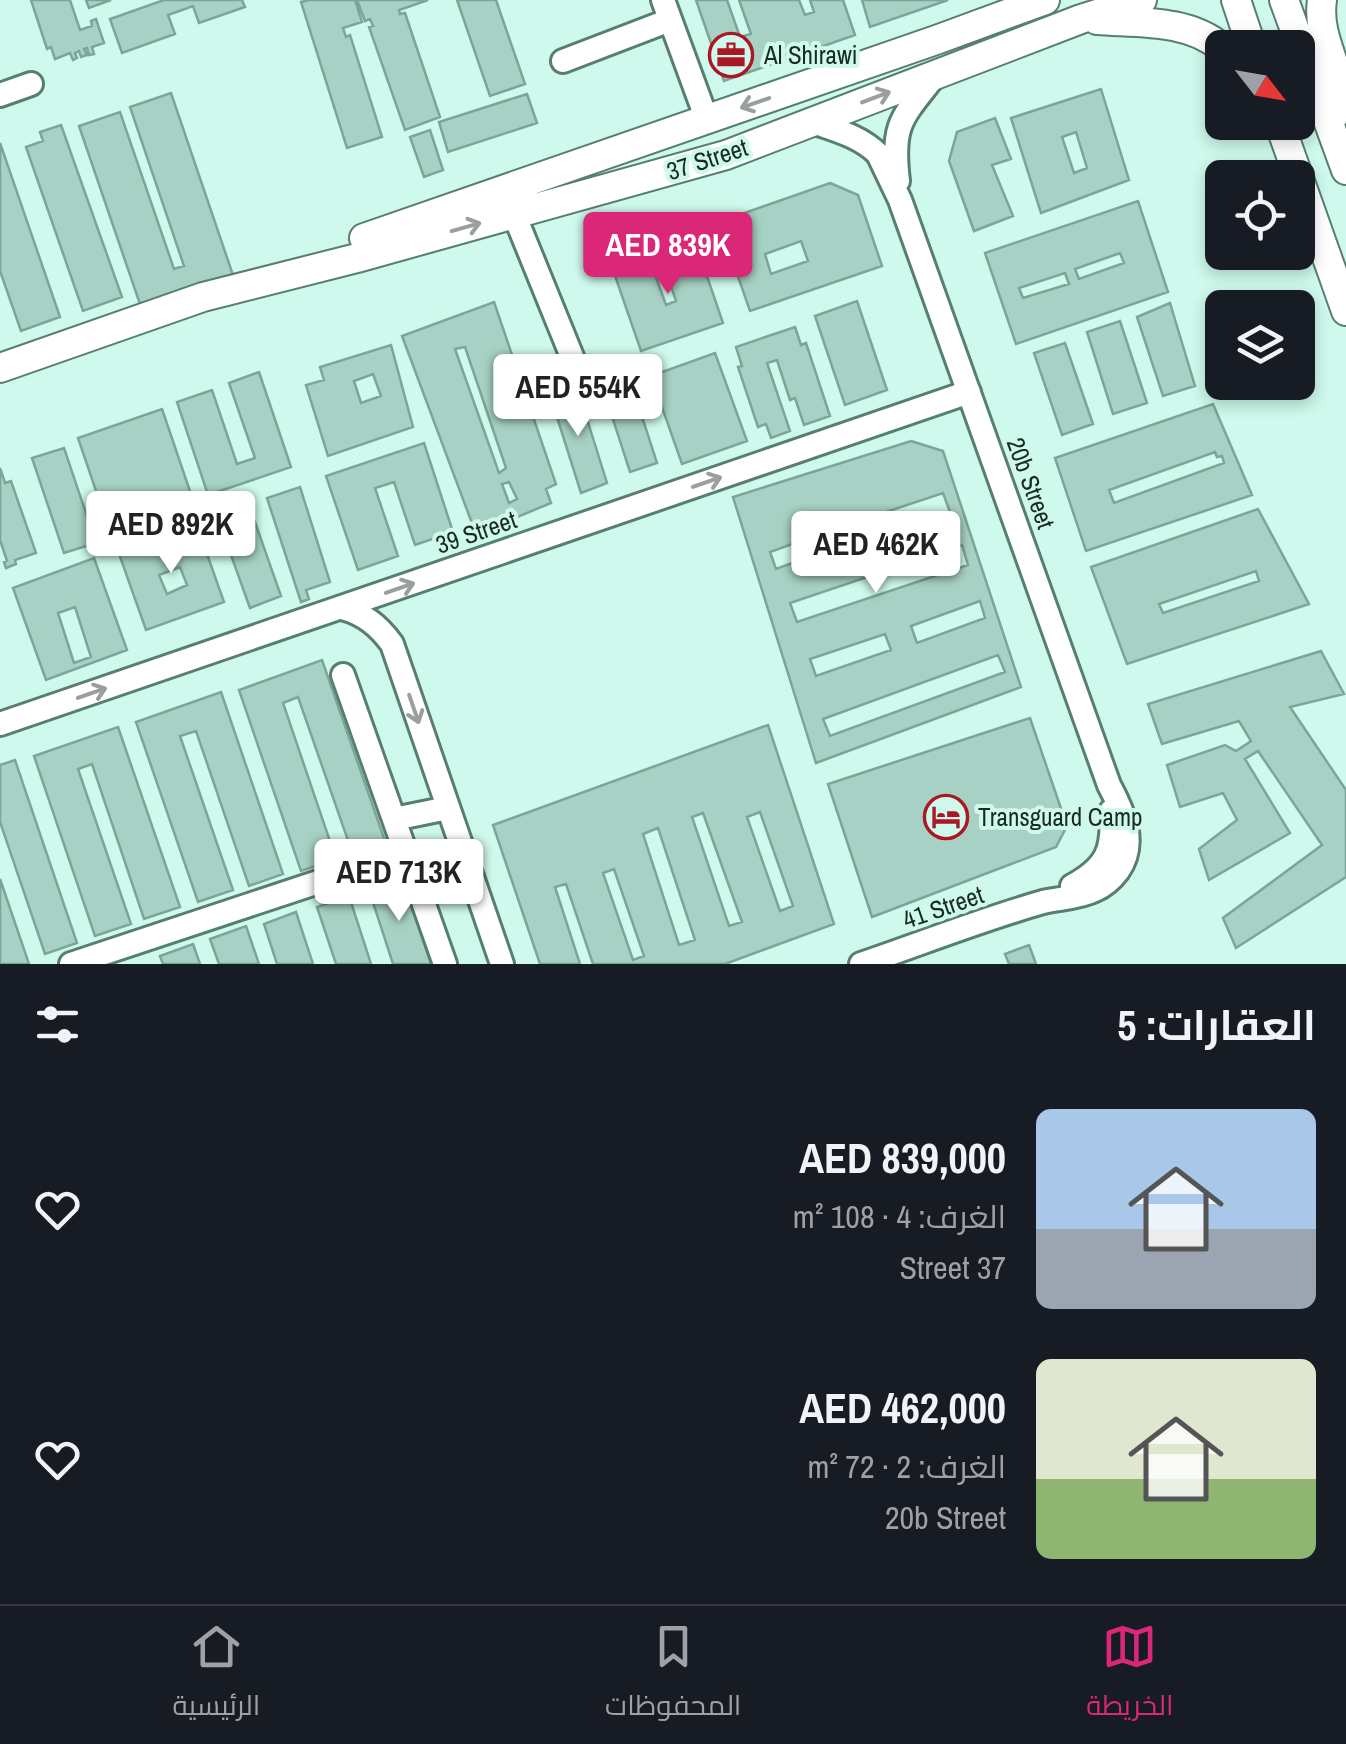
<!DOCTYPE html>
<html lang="ar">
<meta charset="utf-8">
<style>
body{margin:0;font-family:"Archivo Narrow",Cairo,sans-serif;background:#20242c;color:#f1f3f6;direction:rtl;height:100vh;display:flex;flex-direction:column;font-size:38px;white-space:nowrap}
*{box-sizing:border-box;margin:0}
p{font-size:32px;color:#9ea1a6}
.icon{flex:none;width:55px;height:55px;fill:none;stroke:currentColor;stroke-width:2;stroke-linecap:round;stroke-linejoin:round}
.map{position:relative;height:964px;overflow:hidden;direction:ltr}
.drawer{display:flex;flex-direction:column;background:#171b24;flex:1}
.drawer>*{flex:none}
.needle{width:65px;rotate:121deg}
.tools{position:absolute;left:1205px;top:30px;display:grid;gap:20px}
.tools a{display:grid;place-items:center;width:110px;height:110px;border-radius:15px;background:#171b24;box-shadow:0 5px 15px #0003;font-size:50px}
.price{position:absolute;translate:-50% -85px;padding:0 22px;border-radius:10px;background:#fff;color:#222;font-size:32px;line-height:65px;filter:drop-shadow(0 2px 5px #0008)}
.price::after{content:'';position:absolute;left:50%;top:60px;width:30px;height:22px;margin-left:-15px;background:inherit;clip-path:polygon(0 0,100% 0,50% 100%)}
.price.selected{background:#db2777;color:#fff}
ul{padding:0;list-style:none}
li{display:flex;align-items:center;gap:30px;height:250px;padding:0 30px}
li span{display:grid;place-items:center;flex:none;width:280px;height:200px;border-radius:15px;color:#555}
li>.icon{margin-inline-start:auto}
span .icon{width:120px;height:120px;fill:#fffc;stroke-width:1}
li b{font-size:42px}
h2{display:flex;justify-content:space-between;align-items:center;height:120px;padding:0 30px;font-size:42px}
.tab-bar{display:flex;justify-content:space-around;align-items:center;height:140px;border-top:2px solid #363941;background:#171b24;font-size:28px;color:#9ea1a6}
.tab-bar a{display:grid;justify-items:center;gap:5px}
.tab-bar .selected{color:#db2777}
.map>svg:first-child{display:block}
</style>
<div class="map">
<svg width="1346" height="964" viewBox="0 0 1346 964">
<rect width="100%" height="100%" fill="#cef9ec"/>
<!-- building -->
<path fill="#a7d1c4" stroke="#7ca599" stroke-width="2.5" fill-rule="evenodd" d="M 31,0 L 70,0 L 80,30 L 92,26 L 91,21 L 96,19 L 104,43 L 92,47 L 94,54 L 89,55 L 87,48 L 84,49 L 87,55 L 81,57 L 79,51 L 75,53 L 77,58 L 73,60 L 70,53 L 55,59 L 51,47 L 47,49 Z
M 86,0 L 111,0 L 89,8 Z
M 164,0 L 242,0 L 245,7 L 199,23 L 193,6 L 168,15 L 175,34 L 122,53 L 110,19 Z
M 309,0 L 355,0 L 362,22 L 343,28 L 346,37 L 350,35 L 382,137 L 347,148 L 301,2 Z
M 357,0 L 428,0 L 399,10 L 400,14 L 405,13 L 440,117 L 405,130 L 369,27 L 373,26 L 370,19 L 365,21 Z
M 457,0 L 496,0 L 525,84 L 490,96 Z
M 696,0 L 727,0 L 740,37 L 751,34 L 739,0 L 799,0 L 805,15 L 814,12 L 810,0 L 843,0 L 855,35 L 724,81 Z
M 862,0 L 948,0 L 870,27 Z
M 1101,89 L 1129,180 L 1041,213 L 1011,118 ZM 1076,132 L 1087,168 L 1074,173 L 1062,137 Z
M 171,93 L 235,281 L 143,313 L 79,126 L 120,112 L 174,269 L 184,266 L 130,107 Z
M 527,94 L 537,123 L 448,152 L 439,122 Z
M 995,118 L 1011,159 L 992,165 L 1013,216 L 974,231 L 949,161 L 957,132 Z
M 61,125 L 122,297 L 83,311 L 26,147 L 43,141 L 40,132 Z
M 430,130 L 443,170 L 424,177 L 410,137 Z
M 0,143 L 60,317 L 21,331 L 0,271 Z
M 830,183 L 858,195 L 882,266 L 750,311 L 719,222 ZM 801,241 L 808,261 L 771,274 L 765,254 Z
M 1138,201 L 1168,292 L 1016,344 L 985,253 ZM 1120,253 L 1124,263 L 1079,279 L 1075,269 ZM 1065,273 L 1069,284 L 1023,298 L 1019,288 Z
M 695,241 L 723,323 L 641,351 L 612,267 L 648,255 L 666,305 L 676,301 L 660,253 Z
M 857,301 L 887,390 L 845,405 L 815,316 Z
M 494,302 L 556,484 L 546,489 L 551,503 L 476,534 L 402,336 ZM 465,347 L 506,468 L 499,473 L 455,349 ZM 509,482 L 517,499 L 509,503 L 502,484 Z
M 1170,303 L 1195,386 L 1163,396 L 1137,317 Z
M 1120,321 L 1147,403 L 1113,414 L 1087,332 Z
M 795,327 L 801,345 L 806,343 L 830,416 L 804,425 L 795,398 L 790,400 L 777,360 L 767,363 L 790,431 L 771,438 L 766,424 L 758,427 L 738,367 L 742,366 L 736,347 Z
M 1065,343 L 1093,424 L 1062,435 L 1034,353 Z
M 391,345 L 413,427 L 328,456 L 306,385 L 324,380 L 320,367 ZM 373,374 L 381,396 L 361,403 L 354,381 Z
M 715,353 L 747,441 L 682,464 L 651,376 Z
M 626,367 L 657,463 L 630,472 L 599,376 Z
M 259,372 L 291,467 L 208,495 L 177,402 L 212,390 L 237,464 L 255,458 L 229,383 Z
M 576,384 L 607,483 L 581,493 L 550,395 Z
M 1213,404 L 1252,495 L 1086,551 L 1055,458 ZM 1215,452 L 1217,457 L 1222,456 L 1224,463 L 1114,503 L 1109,490 Z
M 162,409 L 194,503 L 110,532 L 78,438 Z
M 911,441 L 943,451 L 1021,687 L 816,763 L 733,497 ZM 943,493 L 950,512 L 869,539 L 862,520 ZM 845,525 L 851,542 L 776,569 L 770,552 ZM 962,545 L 968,565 L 797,622 L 790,603 ZM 980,601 L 985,618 L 917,643 L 911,626 ZM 885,634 L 891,650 L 816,676 L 810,659 ZM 998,655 L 1005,672 L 830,736 L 823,719 Z
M 424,443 L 453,532 L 415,545 L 394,482 L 375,488 L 398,556 L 358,570 L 326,476 Z
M 64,448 L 96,543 L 64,553 L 32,458 Z
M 0,468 L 5,483 L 11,481 L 36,553 L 15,560 L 16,564 L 6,568 L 4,562 L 7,561 L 0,540 Z
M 300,487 L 330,582 L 306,590 L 309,599 L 301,602 L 267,498 Z
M 249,505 L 281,596 L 250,608 L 217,516 Z
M 1258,509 L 1309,604 L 1127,664 L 1091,567 ZM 1256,571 L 1259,581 L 1163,613 L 1159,604 Z
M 196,523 L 224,602 L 146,630 L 118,551 ZM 180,567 L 187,585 L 167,594 L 159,575 Z
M 94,558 L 127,650 L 46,680 L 13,588 ZM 75,607 L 91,657 L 74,663 L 58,613 Z
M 1321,651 L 1344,694 L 1290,707 L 1346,790 L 1346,877 L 1236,948 L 1223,918 L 1322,845 L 1258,751 L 1245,759 L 1290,833 L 1209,880 L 1199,849 L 1237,820 L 1223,793 L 1180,807 L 1167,765 L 1225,745 L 1236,751 L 1251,741 L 1239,721 L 1162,744 L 1148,704 Z
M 322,660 L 385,841 L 352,852 L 298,697 L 283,703 L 336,859 L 301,871 L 239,690 Z
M 221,692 L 283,874 L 249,886 L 196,731 L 180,736 L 233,890 L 198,902 L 136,722 Z
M 1030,718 L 1067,826 L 1056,847 L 872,917 L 828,784 Z
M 768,725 L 834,924 L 725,964 L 593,964 L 566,884 L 555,887 L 580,964 L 540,964 L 493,825 ZM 760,812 L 793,906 L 780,911 L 747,817 ZM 703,813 L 742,922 L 729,926 L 692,817 ZM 658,828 L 695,940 L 679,945 L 643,834 ZM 614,869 L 644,956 L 633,960 L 603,873 Z
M 118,727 L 180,907 L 144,919 L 92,764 L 78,769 L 131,924 L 95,936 L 34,756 Z
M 15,760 L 77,943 L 45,954 L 0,822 L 0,765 Z
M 0,879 L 29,964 L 0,964 Z
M 403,879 L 431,964 L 393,964 L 369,890 Z
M 349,896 L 371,964 L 336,964 L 317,907 Z
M 296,912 L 313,964 L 277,964 L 264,924 Z
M 246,926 L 259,964 L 219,964 L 210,939 Z
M 193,944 L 200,964 L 163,964 L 160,956 Z
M 1029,945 L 1036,964 L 1009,964 L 1005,954 Z"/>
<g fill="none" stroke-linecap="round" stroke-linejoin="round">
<defs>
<path id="minor" d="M 663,0 L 707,120
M 563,61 L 670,20
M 0,95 L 31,84
M 813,122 C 835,130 860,136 878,154 L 900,200 L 1109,785 C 1123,811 1138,843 1118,871 C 1112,879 1104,886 1095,890 C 1079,898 1060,898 1043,902 C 983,919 920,944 861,964
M 898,181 C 891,123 902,118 936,74
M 514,214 L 577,369
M 342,608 C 364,614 378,625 392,644 L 502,964
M 343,675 L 445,964
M 0,724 L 969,392
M 394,819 L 448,808
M 1072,886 C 1107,867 1114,850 1111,811
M 71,964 L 406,853"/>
<path id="tertiary" d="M 1236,0 L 1252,48
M 1284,0 L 1346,170
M 1322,0 C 1316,39 1344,71 1339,102 C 1338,110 1333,116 1329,123
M 1097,20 C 1139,23 1189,19 1222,48
M 1279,122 L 1346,311
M 364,238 L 936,40 L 1045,0
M 0,368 L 203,297 L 357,258 L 726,155 L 1081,19 L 1142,0"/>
</defs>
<!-- minor casing -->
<use href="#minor" stroke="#567e72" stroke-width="28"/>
<!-- tertiary casing -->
<use href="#tertiary" stroke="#567e72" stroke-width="32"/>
<!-- minor -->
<use href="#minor" stroke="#fff" stroke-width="22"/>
<!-- tertiary -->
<use href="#tertiary" stroke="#fff" stroke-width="28"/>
</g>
<!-- one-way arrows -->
<defs><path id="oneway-shaft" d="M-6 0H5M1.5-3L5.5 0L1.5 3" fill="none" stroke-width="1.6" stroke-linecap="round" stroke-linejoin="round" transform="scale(2.5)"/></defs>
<g stroke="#989f9d">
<use href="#oneway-shaft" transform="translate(876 97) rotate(-21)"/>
<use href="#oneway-shaft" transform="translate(755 103) rotate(161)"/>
<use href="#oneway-shaft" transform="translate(466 227) rotate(-16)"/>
<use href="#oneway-shaft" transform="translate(707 482) rotate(-19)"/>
<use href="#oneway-shaft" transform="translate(400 588) rotate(-19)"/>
<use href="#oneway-shaft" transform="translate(92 693) rotate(-19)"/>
<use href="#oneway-shaft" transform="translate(414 709) rotate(71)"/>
</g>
<!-- icons -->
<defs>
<symbol id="office-ring" viewBox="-11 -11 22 22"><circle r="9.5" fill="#cef9ec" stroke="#ab1722" stroke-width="1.5"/><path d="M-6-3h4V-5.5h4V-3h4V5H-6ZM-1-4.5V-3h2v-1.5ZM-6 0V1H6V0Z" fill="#ab1722"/></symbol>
<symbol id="hotel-ring" viewBox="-11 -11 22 22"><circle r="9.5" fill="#cef9ec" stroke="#ab1722" stroke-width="1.5"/><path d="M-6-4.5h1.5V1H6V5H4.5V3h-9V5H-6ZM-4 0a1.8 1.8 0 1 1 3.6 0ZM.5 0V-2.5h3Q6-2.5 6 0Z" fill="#ab1722"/></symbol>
</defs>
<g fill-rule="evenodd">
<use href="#office-ring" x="706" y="30" width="50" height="50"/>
<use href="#hotel-ring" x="921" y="792" width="50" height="50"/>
</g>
<g text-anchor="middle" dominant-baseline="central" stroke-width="8" stroke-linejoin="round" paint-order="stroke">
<!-- poi labels -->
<g font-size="25" fill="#192a25" stroke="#cef9ec" text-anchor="start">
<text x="764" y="55">Al Shirawi</text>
<text x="978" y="817">Transguard Camp</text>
</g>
<!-- street labels -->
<g font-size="25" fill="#192a25" stroke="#cef9ec">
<text transform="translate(707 159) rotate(-18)">37 Street</text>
<text transform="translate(1031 483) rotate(70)">20b Street</text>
<text transform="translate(476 532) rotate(-19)">39 Street</text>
<text transform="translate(943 907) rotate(-19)">41 Street</text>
</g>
</g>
</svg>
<div class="tools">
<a><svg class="needle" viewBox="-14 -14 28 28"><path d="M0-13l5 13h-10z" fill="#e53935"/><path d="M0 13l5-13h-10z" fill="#9ea1a6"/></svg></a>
<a><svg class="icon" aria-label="locate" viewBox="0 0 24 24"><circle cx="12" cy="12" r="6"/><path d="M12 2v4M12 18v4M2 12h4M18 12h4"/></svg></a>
<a><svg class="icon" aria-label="layers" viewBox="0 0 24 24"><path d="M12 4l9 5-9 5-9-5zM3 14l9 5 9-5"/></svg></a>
</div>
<b class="price selected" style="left:668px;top:297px">AED 839K</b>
<b class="price" style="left:578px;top:439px">AED 554K</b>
<b class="price" style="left:171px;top:576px">AED 892K</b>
<b class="price" style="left:876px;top:596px">AED 462K</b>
<b class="price" style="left:399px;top:924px">AED 713K</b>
</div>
<section class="drawer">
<h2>العقارات: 5<svg class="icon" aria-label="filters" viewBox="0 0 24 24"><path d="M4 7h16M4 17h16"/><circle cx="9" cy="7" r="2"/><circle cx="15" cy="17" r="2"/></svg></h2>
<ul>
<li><span style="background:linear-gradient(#a9c7e8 60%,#9aa5b1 0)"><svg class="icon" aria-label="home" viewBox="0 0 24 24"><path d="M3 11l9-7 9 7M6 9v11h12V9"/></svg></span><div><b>AED 839,000</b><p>الغرف: 4 · 108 m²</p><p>37 Street</p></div><svg class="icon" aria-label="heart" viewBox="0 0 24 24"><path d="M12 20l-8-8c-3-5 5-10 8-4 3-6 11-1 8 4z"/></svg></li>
<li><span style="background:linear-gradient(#dfe7d0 60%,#8fb573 0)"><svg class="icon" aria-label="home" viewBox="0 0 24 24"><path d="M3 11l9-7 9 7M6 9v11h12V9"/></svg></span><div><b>AED 462,000</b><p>الغرف: 2 · 72 m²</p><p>20b Street</p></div><svg class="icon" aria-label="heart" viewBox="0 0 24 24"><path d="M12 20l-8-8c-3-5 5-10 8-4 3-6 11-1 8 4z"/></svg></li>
</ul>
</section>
<nav class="tab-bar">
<a class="selected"><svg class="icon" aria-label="map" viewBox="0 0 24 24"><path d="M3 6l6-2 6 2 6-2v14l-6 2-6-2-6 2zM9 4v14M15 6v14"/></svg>الخريطة</a>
<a><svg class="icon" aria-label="saved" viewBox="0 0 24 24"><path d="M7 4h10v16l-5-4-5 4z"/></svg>المحفوظات</a>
<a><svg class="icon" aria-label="home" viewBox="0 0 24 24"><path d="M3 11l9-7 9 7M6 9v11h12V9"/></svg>الرئيسية</a>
</nav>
